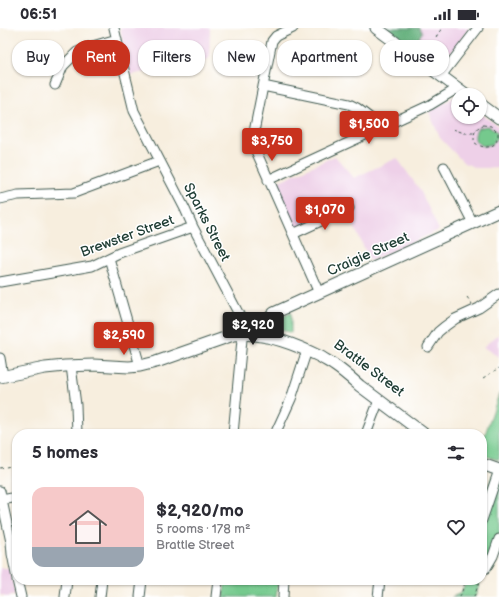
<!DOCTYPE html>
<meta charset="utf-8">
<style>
body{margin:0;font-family:"Balsamiq Sans",sans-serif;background:#f2f2f3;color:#2b2b33;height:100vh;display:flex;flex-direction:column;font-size:15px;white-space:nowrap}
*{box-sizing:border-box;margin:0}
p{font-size:13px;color:#7c7c81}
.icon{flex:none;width:22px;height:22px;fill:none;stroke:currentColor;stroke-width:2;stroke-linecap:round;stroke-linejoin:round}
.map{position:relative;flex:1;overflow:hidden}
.side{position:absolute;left:12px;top:401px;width:475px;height:156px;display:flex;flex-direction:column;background:#fff;border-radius:16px;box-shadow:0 1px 3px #0004}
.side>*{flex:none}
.banner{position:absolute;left:12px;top:12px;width:475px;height:36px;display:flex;gap:8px}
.fabs{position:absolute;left:451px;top:60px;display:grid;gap:8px}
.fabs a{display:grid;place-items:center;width:36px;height:36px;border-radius:50%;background:#fff;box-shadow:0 1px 3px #0004;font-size:20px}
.price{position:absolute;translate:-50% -34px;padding:0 9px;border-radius:4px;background:#c8321e;color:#fff;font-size:13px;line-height:26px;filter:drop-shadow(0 1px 2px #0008)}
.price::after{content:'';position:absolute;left:50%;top:24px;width:12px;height:9px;margin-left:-6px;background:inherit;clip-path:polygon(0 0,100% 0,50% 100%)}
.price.active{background:#222;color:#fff}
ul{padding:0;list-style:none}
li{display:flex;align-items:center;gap:12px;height:100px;padding:0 20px}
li+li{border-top:1px solid #e1e1e2}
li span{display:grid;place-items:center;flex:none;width:112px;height:80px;border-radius:12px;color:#555}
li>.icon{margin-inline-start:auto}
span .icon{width:48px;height:48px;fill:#fffc;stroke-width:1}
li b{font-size:17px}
h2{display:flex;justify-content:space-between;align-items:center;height:48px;padding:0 20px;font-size:17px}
.tag{padding:0 14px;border-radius:16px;background:#fff;box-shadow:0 1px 3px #0004;font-size:14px;line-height:36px}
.tag.active{background:#c8321e;color:#fff}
.status{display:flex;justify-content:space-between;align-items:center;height:28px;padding:0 20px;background:#fff;direction:ltr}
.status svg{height:11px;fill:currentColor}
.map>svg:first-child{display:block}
</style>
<div class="status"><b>06:51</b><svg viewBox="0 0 49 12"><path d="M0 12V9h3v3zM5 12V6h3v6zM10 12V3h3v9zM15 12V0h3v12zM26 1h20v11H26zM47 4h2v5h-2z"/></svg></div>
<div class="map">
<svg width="499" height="569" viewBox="0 0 499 569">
<rect width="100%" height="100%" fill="#fff"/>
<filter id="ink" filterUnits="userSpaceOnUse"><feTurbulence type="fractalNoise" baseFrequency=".025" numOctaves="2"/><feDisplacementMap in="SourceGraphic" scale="8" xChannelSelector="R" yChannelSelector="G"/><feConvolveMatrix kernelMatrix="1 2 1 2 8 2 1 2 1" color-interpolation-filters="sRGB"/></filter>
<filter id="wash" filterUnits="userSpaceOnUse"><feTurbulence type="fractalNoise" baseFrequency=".012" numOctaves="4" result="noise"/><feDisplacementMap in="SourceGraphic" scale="16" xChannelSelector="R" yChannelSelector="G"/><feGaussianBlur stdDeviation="0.9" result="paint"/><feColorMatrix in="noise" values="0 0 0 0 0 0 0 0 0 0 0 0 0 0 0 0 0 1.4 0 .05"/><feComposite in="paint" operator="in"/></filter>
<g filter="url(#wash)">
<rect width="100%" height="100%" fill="#f7eede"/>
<!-- built -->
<path fill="#eed0e8" d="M 120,0 L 210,0 L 209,31 L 130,47 Z
M 389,0 L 469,0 L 440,39 Z
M 456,68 L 458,69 L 458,89 L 480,89 L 480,85 L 499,99 L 499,140 L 477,140 L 464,135 L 440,110 L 429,84 Z
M 335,128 L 354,150 L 397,130 L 420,162 L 439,202 L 370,233 L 348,185 L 357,180 L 355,177 L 352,174 L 348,174 L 345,176 L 343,179 L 295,201 L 275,155 Z
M 499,306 L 499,329 L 483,319 Z
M 0,540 L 10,540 L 15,567 L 6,569 L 5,569 L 4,568 L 0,567 Z"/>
<!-- green -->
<path fill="#74c98d" stroke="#4a8360" d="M 487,98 L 492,100 L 497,104 L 497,110 L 492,116 L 483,118 L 476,114 C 474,109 475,104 478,100 Z
M 291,285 L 291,305 L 276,300 L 275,295 L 277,291 Z
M 499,366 L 499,432 L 482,427 L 482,415 Z
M 492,448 L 499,450 L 499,524 L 492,541 L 482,548 L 482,478 Z
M 225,552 L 246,552 L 278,555 L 276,569 L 224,569 Z
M 466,552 L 481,552 L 475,569 L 452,569 L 461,565 Z"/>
<!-- forest -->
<path fill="#5fad78" stroke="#3f7556" d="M 387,0 L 419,0 L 422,5 L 419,9 L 432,20 L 436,19 L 438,28 L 436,31 L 430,25 L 425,28 Z"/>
</g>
<g filter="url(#ink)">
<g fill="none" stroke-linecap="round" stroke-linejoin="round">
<defs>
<path id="minor" d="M 114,0 L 134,83 L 185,181 L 193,199 L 243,294 L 243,301 L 233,406
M 293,0 L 276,8 L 272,13 L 252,114 L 319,265
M 441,48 L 478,0
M 55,57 L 63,38 L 77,24 L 89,19 L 117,11
M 263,58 L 349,76 L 357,80 L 382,99
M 444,139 L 473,195
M 268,152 L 430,77 L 458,60
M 0,171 L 18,167 L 74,165 L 159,133
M 293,206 L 349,180
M 109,230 L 140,338
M 0,254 L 92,238 L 119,225 L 193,199
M 428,319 L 438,304 L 444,299 L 455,291 L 479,280 L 499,266
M 0,330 L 3,348
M 71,338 L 76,377 L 77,406
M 275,406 L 291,371 L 307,322
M 366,406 L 379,372
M 0,463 L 11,514 L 12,526 L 17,551
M 2,472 L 17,469
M 482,492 L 499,442
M 482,542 L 486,540 L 493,528 L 499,511
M 17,552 L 21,569
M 65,569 L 67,552
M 100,569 L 102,552
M 140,569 L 142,552
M 216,569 L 218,552
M 283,569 L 284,552
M 378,569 L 380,552"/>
<path id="major" d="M 376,0 L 467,67
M 480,76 L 499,90
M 266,309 C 267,300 267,291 274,285 L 499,183
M 0,349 L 45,340 L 65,338 L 93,337 L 129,339 L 140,338 L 156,334 L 233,307 C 262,303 295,316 321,329 C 325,332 330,334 334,337 C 343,343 352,351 360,358 C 381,374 403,390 424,406
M 482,436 L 499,442"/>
</defs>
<!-- minor casing -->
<use href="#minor" stroke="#3f584e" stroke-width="11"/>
<!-- major casing -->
<use href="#major" stroke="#3f584e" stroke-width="13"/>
<!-- path -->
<path stroke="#3f584e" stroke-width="1" stroke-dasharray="3 3" stroke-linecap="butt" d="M 436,9 L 442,0
M 483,97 L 491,98 L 498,105 C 499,120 484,123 474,114 C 474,104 474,101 483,97 Z
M 453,101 L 464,105 L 474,105
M 467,269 L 472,276
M 483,350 L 499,340
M 0,440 L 17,437
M 460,569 L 466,552
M 474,569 L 480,552"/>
<!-- minor -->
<use href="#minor" stroke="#fff" stroke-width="9"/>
<!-- major -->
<use href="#major" stroke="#fff" stroke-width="11"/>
</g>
</g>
<g text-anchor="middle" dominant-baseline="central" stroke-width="3" stroke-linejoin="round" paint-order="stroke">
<!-- street labels -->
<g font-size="14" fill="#1f3d34" stroke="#fff">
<text transform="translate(207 194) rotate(63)">Sparks Street</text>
<text transform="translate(127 208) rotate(-20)">Brewster Street</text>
<text transform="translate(368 226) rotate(-24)">Craigie Street</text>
<text transform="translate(369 340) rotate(37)">Brattle Street</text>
</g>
</g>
</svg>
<div class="fabs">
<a><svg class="icon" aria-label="locate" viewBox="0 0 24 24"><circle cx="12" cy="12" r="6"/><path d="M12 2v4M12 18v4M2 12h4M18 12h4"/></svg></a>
</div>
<b class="price" style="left:369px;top:117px">$1,500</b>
<b class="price" style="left:272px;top:134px">$3,750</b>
<b class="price" style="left:325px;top:203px">$1,070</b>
<b class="price active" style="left:253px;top:318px">$2,920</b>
<b class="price" style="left:124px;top:328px">$2,590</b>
<div class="banner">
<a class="tag">Buy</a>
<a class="tag active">Rent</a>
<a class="tag">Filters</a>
<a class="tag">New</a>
<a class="tag">Apartment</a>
<a class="tag">House</a>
</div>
<section class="side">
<h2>5 homes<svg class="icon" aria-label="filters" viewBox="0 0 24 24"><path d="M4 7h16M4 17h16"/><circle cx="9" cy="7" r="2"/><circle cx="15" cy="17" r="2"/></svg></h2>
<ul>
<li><span style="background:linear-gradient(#f6c9c9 75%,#9aa5b1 0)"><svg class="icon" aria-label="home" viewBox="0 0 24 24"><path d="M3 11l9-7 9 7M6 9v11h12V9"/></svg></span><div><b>$2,920/mo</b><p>5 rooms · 178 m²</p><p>Brattle Street</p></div><svg class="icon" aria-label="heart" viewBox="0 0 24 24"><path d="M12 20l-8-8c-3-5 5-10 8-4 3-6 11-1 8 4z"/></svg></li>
</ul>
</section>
</div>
